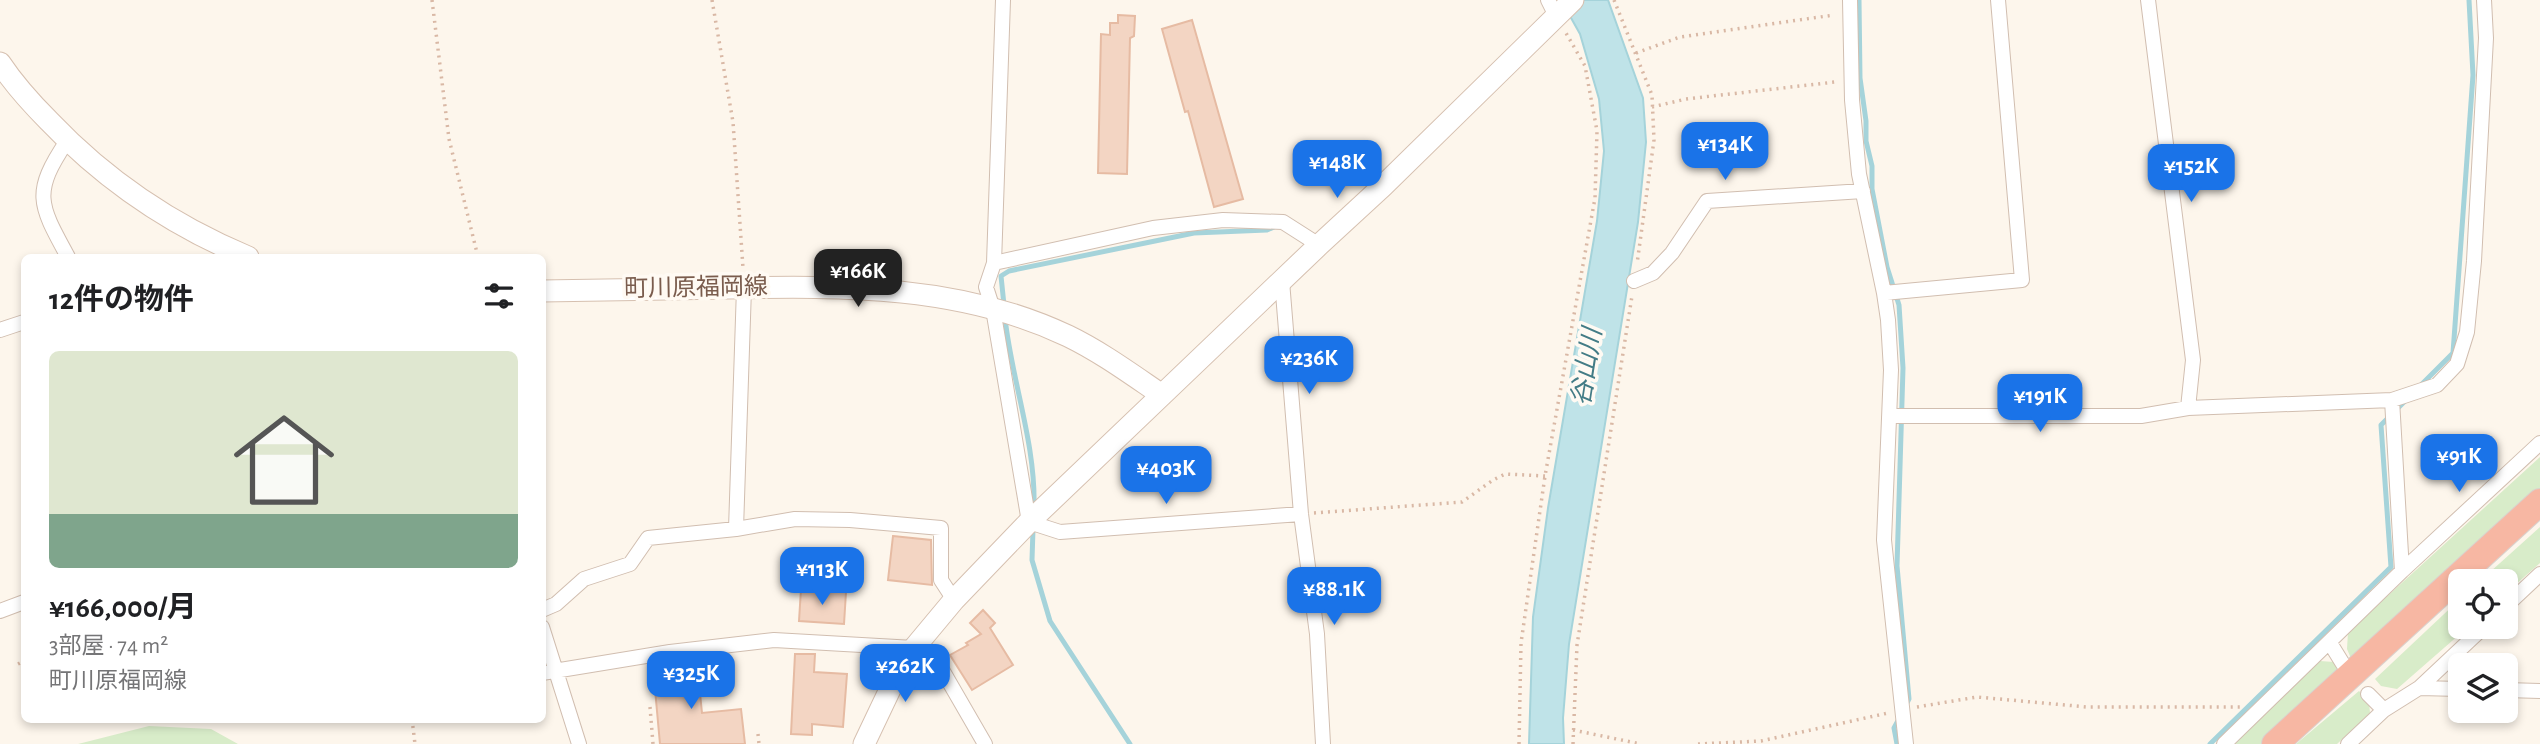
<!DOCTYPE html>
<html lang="ja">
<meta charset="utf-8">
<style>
body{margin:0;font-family:"Alegreya Sans","Noto Sans JP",sans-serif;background:#f2f2f2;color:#202124;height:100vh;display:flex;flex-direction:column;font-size:26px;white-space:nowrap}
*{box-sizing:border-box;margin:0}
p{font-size:23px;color:#757577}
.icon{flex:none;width:38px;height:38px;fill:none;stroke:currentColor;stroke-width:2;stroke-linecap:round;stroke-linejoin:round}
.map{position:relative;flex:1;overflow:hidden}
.side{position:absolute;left:21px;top:254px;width:525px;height:469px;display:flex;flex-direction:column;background:#fff;border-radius:10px;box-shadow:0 4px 10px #0003}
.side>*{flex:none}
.controls{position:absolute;left:2448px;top:569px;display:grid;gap:14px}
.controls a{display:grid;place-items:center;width:70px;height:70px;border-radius:10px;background:#fff;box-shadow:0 4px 10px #0003;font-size:35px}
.price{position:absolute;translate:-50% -60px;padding:0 16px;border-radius:14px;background:#1a73e8;color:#fff;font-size:23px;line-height:46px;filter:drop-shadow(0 2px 4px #0008)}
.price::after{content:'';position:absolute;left:50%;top:42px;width:21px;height:16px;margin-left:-10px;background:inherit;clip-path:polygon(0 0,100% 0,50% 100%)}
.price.on{background:#222;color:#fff}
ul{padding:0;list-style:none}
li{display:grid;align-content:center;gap:14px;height:371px;padding:0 28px}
li span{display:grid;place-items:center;height:217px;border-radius:10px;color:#555}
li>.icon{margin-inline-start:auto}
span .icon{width:126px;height:126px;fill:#fffc;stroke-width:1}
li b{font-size:30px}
h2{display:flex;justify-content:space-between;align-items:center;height:84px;padding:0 28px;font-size:30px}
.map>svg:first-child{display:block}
</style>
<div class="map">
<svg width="2540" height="744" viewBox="0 0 2540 744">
<rect width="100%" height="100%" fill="#fdf6ec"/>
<!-- green -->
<path fill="#d8ecc9" d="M 2540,457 L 2540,492 L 2352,661 L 2347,649 L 2348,632 Z
M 2540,527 L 2540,563 L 2506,593 L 2506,581 L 2480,581 Z
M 2460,599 L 2460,626 L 2468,627 L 2397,689 L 2381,686 L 2375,679 Z
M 2320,661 L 2334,662 L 2341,671 L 2263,744 L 2230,744 L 2309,669 Z
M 2359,691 L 2369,702 L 2370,713 L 2337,744 L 2296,744 Z
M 149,726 L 211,729 L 238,744 L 78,744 Z"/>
<!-- water -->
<path fill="#bfe3e8" stroke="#a5d3da" stroke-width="2" d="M 1561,0 L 1608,0 L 1643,98 L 1646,142 L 1638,222 L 1569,644 L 1563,718 L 1564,744 L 1529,744 L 1533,617 L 1548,508 L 1597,221 L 1604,151 L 1599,99 L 1580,34 Z"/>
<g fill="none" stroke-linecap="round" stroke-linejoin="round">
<!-- stream -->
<path stroke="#a5d3da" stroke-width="5" d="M 1859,0 L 1860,78 L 1866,121 L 1866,141 L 1872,166 L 1872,189 L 1887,267 L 1899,305 L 1903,368 L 1897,566 L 1909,699 L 1906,705
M 1004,305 L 1001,276 L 1009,271 L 1194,233 L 1267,230 L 1274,227
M 1005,318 C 1012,382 1036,444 1034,508
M 2420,386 L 2453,353 L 2473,75 L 2469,0
M 1033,529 L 1032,560 L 1050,621 L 1130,744
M 1897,744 L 1894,728 L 1900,717
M 2210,744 L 2391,567 L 2381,425 L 2406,400"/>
</g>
<!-- building -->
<path fill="#f3d5c3" stroke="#e6bba3" stroke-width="2" d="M 1118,15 L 1135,16 L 1134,36 L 1130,38 L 1127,174 L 1098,173 L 1101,34 L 1110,35 L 1110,23 L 1118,23 Z
M 1192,20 L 1243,199 L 1214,207 L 1188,111 L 1185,112 L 1162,29 Z
M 893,536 L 931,540 L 932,585 L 888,580 Z
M 801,589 L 846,592 L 844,624 L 799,621 Z
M 983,610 L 995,623 L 990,628 L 1013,665 L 972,690 L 950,655 L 968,645 L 966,643 L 981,634 L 970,623 Z
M 795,654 L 815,654 L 814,672 L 847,674 L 843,727 L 812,724 L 812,735 L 791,734 Z
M 697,663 L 702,713 L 741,709 L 745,744 L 660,744 L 653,667 Z"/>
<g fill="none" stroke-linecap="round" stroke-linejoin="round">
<defs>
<path id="street" d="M 1003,0 L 994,263 L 986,287 L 993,309 L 1029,522 L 1060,532 L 1301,514
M 1548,0 L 1556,16
M 1850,0 L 1852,100 L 1859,174 L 1884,293 L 1888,320 L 1891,370 L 1884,540 L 1906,744
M 2148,0 L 2193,360 L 2188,408
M 67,141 C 32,193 39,204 68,257
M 994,263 L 1153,228 L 1223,220 L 1283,222 L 1319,245
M 1282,281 L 1301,514 L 1317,634 L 1323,744
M 1634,281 L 1653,273 L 1672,253 L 1707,201 L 1863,191
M 1884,293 L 2022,280 L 1998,0
M 0,330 L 24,322
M 2392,400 L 2402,571
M 1889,416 L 2141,416 L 2188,408 L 2392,400 L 2437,385 L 2457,364 L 2467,332 L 2474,261 L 2486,38 L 2484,0
M 736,529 L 744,288
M 2506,606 L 2540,574
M 542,610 L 556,604 L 584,579 L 630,564 L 648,538 L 736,529 L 795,519 L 850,520 L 941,528 L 941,580 L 954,600
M 0,611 L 24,602
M 542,627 L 579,744
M 2330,643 L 2343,664
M 542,673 L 670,652 L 774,640 L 914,648 L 937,661 L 985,744
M 2419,688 L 2460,689
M 2506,690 L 2540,691
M 2368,694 L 2384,710
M 2224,744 L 2402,571 L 2540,443
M 2348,744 L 2384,710 L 2419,688 L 2485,626"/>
<path id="secondary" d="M 0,63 C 14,84 31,103 49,121 C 106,181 171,225 248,257
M 542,291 C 605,290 667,289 729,288 C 844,286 961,285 1068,336 C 1101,352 1131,374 1162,395
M 864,744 L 893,683 L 914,648 L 954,600 L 1029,522 L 1319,245 L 1383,186 L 1573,0"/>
<path id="highway" d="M 2275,744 L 2540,502"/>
</defs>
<!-- street casing -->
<use href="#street" stroke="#d1beb0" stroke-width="16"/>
<!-- secondary casing -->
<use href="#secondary" stroke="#d6c0b0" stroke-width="23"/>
<!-- highway casing -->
<use href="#highway" stroke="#dad1cd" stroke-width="28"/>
<!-- path -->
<path stroke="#d9b8a5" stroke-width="3.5" stroke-dasharray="2 5" stroke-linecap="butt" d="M 432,0 L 449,139 L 478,257
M 712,0 L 733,122 L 743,268
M 1614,0 L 1652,95 L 1654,140 L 1637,264
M 1636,53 L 1680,37 L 1834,15
M 1652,107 L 1686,99 L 1835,82
M 1314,513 L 1462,502 L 1493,480 L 1505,474 L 1545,476
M 18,664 L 24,661
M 650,707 L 653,744
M 1917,707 L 1977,697 L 2087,707 L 2240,707
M 412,719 L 415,744
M 1573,730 L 1641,744
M 758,734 L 759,744
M 1519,744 L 1521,643 L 1545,476 L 1595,198 L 1597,131 L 1585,66 L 1566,33
M 1573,744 L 1577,645 L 1632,296
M 1698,744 L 1761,741 L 1888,713"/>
<!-- street -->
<use href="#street" stroke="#fff" stroke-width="14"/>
<!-- secondary -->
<use href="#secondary" stroke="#fff" stroke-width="21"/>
<!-- highway -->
<use href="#highway" stroke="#f7b7a3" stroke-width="26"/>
</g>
<g text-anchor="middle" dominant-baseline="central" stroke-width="7" stroke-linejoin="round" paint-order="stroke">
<!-- street labels -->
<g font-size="24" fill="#7a5c4d" stroke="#fffaf3">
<text transform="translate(696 288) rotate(-1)">町川原福岡線</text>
</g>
<!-- water labels -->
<g font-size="26" font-style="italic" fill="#437c86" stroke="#fffaf3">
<text transform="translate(1587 367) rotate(-81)">谷山川</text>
</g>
</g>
</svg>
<div class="controls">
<a><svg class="icon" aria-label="locate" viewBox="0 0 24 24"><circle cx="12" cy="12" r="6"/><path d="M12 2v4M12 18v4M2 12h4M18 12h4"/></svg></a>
<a><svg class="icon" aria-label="layers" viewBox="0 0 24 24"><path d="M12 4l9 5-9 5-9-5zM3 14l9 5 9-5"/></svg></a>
</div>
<b class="price" style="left:1725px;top:182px">¥134K</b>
<b class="price" style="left:1337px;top:200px">¥148K</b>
<b class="price" style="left:2191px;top:204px">¥152K</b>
<b class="price on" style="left:858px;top:309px">¥166K</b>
<b class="price" style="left:1309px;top:396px">¥236K</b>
<b class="price" style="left:2040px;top:434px">¥191K</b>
<b class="price" style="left:2459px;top:494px">¥91K</b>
<b class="price" style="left:1166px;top:506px">¥403K</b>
<b class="price" style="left:822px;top:607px">¥113K</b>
<b class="price" style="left:1334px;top:627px">¥88.1K</b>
<b class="price" style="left:905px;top:704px">¥262K</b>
<b class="price" style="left:691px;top:711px">¥325K</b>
<section class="side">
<h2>12件の物件<svg class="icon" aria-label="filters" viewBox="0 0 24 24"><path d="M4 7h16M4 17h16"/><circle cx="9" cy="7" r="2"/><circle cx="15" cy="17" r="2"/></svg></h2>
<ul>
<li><span style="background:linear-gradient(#dfe7d0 75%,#7fa58c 0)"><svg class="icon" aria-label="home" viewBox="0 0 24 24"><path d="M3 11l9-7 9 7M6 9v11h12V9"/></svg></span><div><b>¥166,000/月</b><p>3部屋 · 74 m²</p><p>町川原福岡線</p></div></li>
</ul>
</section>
</div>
